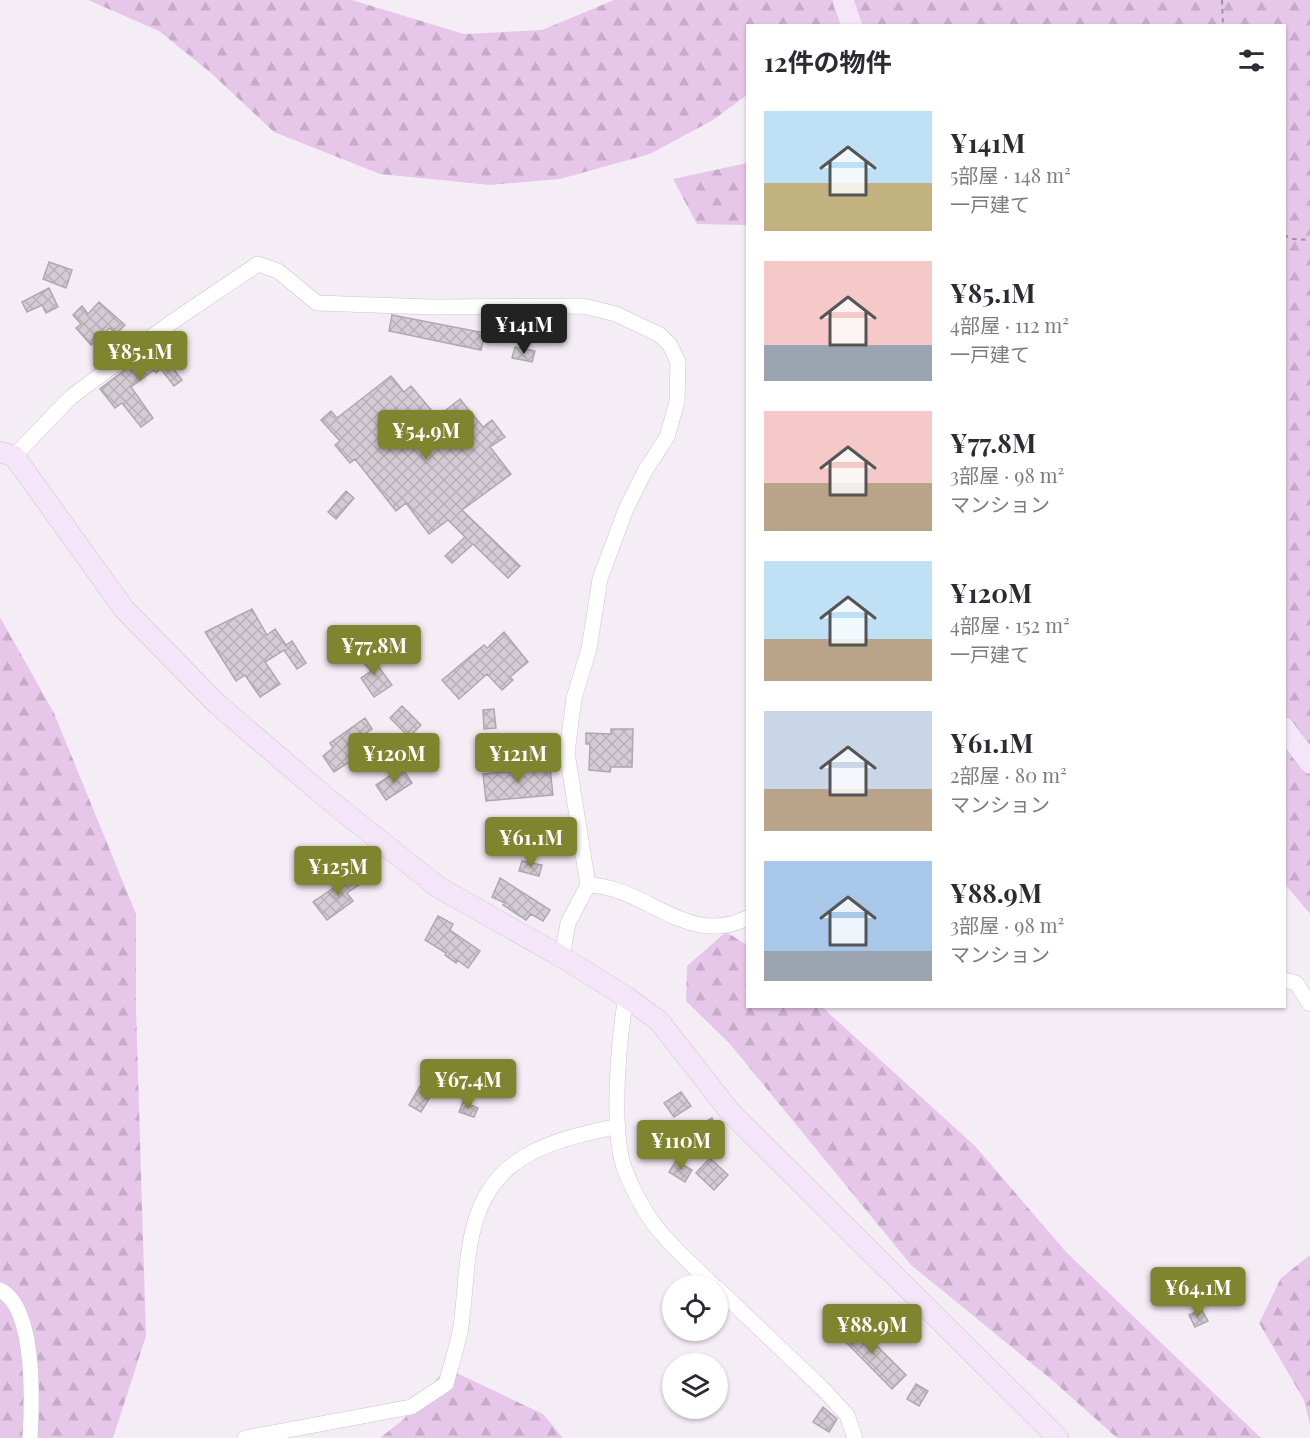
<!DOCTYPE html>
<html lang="ja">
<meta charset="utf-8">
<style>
body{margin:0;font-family:"Playfair Display","Noto Sans JP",serif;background:#f7f7f7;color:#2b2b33;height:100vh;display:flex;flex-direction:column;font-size:22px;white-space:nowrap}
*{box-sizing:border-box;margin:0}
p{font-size:20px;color:#7c7c81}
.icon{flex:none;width:33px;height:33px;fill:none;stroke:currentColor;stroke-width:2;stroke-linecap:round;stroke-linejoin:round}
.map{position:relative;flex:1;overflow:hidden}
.drawer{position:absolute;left:746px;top:24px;width:540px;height:984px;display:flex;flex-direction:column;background:#fff;border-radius:0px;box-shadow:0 2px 4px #0004}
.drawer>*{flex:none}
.fabs{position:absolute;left:662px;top:1275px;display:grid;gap:12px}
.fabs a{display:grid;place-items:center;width:66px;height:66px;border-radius:50%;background:#fff;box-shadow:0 2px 4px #0004;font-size:30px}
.price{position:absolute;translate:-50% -51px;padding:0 14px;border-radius:6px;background:#7f842f;color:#fff;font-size:20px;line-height:39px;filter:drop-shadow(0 2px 3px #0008)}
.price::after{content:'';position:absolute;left:50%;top:36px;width:18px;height:14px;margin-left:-9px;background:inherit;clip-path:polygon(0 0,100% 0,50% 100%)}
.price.current{background:#222;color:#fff}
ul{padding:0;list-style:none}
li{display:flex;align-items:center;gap:18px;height:150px;padding:0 18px}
li span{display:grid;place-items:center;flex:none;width:168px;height:120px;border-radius:0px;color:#555}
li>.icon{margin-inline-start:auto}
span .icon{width:72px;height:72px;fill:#fffc;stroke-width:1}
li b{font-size:26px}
h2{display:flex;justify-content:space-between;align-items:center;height:72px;padding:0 18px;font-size:26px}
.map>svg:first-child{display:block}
</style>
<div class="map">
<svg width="1310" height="1438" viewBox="0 0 1310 1438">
<defs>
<pattern id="forest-firs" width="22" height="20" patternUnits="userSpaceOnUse" patternTransform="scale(1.5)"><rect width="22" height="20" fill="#e6c7ea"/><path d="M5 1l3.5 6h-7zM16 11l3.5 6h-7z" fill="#c6acc9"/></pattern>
<pattern id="building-cross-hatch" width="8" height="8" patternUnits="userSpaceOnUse" patternTransform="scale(1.5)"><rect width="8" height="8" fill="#d3ccd4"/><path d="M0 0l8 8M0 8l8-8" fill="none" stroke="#b6b0b7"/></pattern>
</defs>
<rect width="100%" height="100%" fill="#f5edf6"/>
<!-- forest -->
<path fill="url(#forest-firs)" d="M 88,0 L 352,0 L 464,34 L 542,30 L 614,0 L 1310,0 L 1310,914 L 1284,883 L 1284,26 L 859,26 L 850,17 L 839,25 L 747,26 L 747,95 L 713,120 L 650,154 L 560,179 L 490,185 L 380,174 L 274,132 L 211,73 L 159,31 Z
M 747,163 L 747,225 L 697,224 L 673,179 Z
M 0,617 L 54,713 L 136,914 L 136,1008 L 146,1336 L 113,1438 L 0,1438 Z
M 726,932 L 747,945 L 747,1006 L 822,1007 L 975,1146 L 1067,1253 L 1261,1438 L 1117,1438 L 1052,1380 L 911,1265 L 730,1044 L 686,1001 L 687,966 Z
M 1310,1255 L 1310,1426 L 1304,1400 L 1259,1323 L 1281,1278 Z
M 446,1368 L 543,1414 L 563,1438 L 380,1438 L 404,1419 Z"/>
<!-- building -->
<path fill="url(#building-cross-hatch)" stroke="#afa8b0" stroke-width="1.5" d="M 49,262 L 72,270 L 66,288 L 43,279 Z
M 49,288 L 58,307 L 46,313 L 42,305 L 27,312 L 22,302 Z
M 99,302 L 125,325 L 116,334 L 110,328 L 91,345 L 76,328 L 81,324 L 73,315 L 82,306 L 88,314 Z
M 392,315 L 485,333 L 481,350 L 389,331 Z
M 162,342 L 175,359 L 169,363 L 182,380 L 174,386 L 161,369 L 156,373 L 154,370 L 131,387 L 153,418 L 141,427 L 122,403 L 115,408 L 100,389 Z
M 515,347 L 535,351 L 532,362 L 512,358 Z
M 391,376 L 404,392 L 411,386 L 437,417 L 460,399 L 483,427 L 492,420 L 505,437 L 490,447 L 511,474 L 462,510 L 520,566 L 508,578 L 473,544 L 452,563 L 445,556 L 465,537 L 448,520 L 429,534 L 406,503 L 396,511 L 355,459 L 350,463 L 335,445 L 340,441 L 321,420 L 331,411 L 337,418 Z
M 346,491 L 354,498 L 336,519 L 328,512 Z
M 252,609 L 267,635 L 275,629 L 286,645 L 292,641 L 306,663 L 297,669 L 284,650 L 265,662 L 280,684 L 260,697 L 245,675 L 236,681 L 205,632 Z
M 504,632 L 528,662 L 510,677 L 513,680 L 502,690 L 487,674 L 459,699 L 442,680 L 484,645 L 487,648 Z
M 367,651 L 392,685 L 374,697 L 361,678 L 371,671 L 359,658 Z
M 402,706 L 421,725 L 409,737 L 390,718 Z
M 494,709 L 496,728 L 484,729 L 483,710 Z
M 365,718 L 372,729 L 354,741 L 363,753 L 334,772 L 323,756 L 333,748 L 330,743 Z
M 611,729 L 633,729 L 632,767 L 611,767 L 610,772 L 589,770 L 590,744 L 586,744 L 586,733 L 611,734 Z
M 402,768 L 412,783 L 386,800 L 376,785 Z
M 550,768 L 553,795 L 486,801 L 483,774 Z
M 522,861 L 542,865 L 539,876 L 519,871 Z
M 357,872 L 363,882 L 347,893 L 353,901 L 327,920 L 313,902 Z
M 500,878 L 550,910 L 543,921 L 531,914 L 526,920 L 503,905 L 505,903 L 492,897 Z
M 438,916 L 453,924 L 450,930 L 480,951 L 468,968 L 457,960 L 456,963 L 445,955 L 446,953 L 425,940 Z
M 474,1062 L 495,1074 L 485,1090 L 464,1078 Z
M 420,1086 L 432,1094 L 421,1112 L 409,1105 Z
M 681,1092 L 691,1106 L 674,1117 L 664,1103 Z
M 463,1102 L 478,1108 L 474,1117 L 459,1112 Z
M 712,1118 L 718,1131 L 699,1141 L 693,1128 Z
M 710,1158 L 728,1175 L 714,1190 L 696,1173 Z
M 676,1161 L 692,1170 L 685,1182 L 669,1172 Z
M 1201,1309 L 1208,1321 L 1195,1327 L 1189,1315 Z
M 847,1322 L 859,1334 L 865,1329 L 876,1340 L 873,1342 L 906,1375 L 892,1389 L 836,1332 Z
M 916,1384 L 928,1391 L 919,1406 L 907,1399 Z
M 823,1407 L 837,1419 L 829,1432 L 813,1422 Z"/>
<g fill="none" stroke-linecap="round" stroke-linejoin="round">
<defs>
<path id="street" d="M 14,456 L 71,397 L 172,322 L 258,264 L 278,271 L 317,303 L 431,307 L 583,306 L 616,314 L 660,335 L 670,345 L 678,362 L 677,402 L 667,437 L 645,471 L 626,509 L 600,579 L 589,649 L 574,698 L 567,753 L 588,885 L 568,923 L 562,957
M 588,885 C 646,886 687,948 747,918
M 1284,980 L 1296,983 L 1310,1004
M 626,997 C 619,1038 610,1131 625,1170 C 632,1189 642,1207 653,1223 C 670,1246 693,1265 714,1286
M 717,1288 L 821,1387 L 847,1415 L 855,1438
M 0,1290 C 36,1307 32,1404 30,1438
M 245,1438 L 411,1407 L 446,1384 C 451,1365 458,1345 461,1326 C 469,1268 463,1200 515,1163 C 544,1141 584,1134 618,1126"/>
<path id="secondary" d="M 843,0 L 852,26
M 0,452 L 14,456 L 124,609 L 217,704 L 329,800 L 438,887 L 562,957 L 626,997 L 659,1021 L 731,1113 L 1058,1438
M 1284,728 L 1310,763"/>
</defs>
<!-- street casing -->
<use href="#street" stroke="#ccc4cd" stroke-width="16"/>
<!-- secondary casing -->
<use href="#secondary" stroke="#ccc4cd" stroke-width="22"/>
<!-- path -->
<path stroke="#9b959b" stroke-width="2" stroke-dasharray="4.5 4.5" stroke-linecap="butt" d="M 1222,0 L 1223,26
M 1284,235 L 1292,239 L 1310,240"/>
<!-- street -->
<use href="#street" stroke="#fff" stroke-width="15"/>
<!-- secondary -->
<use href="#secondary" stroke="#f5e5f8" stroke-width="21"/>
</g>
</svg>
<div class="fabs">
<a><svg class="icon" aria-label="locate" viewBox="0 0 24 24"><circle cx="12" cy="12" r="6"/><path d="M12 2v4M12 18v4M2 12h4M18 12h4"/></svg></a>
<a><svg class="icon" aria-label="layers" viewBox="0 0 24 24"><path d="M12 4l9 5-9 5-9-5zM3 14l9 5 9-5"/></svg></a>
</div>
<b class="price current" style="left:524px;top:355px">¥141M</b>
<b class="price" style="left:140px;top:382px">¥85.1M</b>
<b class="price" style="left:426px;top:461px">¥54.9M</b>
<b class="price" style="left:374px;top:676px">¥77.8M</b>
<b class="price" style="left:394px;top:784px">¥120M</b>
<b class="price" style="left:518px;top:784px">¥121M</b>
<b class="price" style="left:531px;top:868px">¥61.1M</b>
<b class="price" style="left:338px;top:897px">¥125M</b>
<b class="price" style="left:468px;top:1110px">¥67.4M</b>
<b class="price" style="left:681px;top:1171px">¥110M</b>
<b class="price" style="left:1198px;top:1318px">¥64.1M</b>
<b class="price" style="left:872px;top:1355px">¥88.9M</b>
<section class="drawer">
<h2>12件の物件<svg class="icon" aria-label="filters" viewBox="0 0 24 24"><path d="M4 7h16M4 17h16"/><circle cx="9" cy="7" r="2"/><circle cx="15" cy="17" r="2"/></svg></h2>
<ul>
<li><span style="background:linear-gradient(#bfe0f5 60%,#c2b280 0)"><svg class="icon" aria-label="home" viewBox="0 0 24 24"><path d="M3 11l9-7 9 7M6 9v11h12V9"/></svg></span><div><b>¥141M</b><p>5部屋 · 148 m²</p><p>一戸建て</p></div></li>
<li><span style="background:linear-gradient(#f6c9c9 70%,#9aa5b1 0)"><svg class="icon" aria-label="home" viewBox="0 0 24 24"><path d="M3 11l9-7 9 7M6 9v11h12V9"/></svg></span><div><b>¥85.1M</b><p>4部屋 · 112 m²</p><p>一戸建て</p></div></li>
<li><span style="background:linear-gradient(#f6c9c9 60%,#b9a48a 0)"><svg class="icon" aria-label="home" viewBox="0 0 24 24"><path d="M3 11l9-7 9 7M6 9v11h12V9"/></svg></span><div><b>¥77.8M</b><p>3部屋 · 98 m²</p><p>マンション</p></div></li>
<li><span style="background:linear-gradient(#bfe0f5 65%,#b9a48a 0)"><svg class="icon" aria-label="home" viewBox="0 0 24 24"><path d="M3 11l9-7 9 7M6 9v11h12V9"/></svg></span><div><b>¥120M</b><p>4部屋 · 152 m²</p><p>一戸建て</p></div></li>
<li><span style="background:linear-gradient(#c9d6e8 65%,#b9a48a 0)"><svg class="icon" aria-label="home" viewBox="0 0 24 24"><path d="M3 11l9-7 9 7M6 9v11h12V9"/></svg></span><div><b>¥61.1M</b><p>2部屋 · 80 m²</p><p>マンション</p></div></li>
<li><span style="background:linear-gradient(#a9c7e8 75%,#9aa5b1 0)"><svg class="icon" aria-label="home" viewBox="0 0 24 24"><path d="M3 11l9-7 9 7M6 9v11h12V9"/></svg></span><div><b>¥88.9M</b><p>3部屋 · 98 m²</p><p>マンション</p></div></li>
</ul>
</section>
</div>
